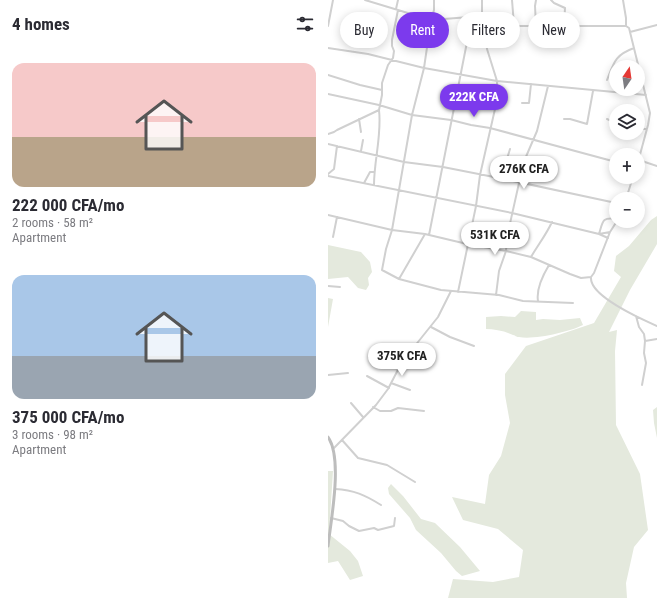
<!DOCTYPE html>
<meta charset="utf-8">
<style>
body{margin:0;font-family:"Roboto Condensed",sans-serif;background:#f7f7f7;color:#2b2b33;height:100vh;display:flex;flex-direction:column;font-size:15px;white-space:nowrap}
*{box-sizing:border-box;margin:0}
p{font-size:13px;color:#7c7c81}
.icon{flex:none;width:22px;height:22px;fill:none;stroke:currentColor;stroke-width:2;stroke-linecap:round;stroke-linejoin:round}
.map{position:relative;flex:1;overflow:hidden}
.drawer{display:flex;flex-direction:column;background:#fff;width:328px}
.drawer>*{flex:none}
.hud{position:absolute;left:12px;top:12px;width:257px;height:36px;display:flex;gap:8px}
.needle{width:26px;rotate:13deg}
.controls{position:absolute;left:281px;top:60px;display:grid;gap:8px}
.controls a{display:grid;place-items:center;width:36px;height:36px;border-radius:50%;background:#fff;box-shadow:0 2px 10px #0003;font-size:20px}
.price{position:absolute;translate:-50% -34px;padding:0 9px;border-radius:14px;background:#fff;color:#222;font-size:13px;line-height:26px;filter:drop-shadow(0 1px 2px #0008)}
.price::after{content:'';position:absolute;left:50%;top:24px;width:12px;height:9px;margin-left:-6px;background:inherit;clip-path:polygon(0 0,100% 0,50% 100%)}
.price.current{background:#7c3aed;color:#fff}
ul{padding:0;list-style:none}
li{display:grid;align-content:center;gap:8px;height:212px;padding:0 12px}
li span{display:grid;place-items:center;height:124px;border-radius:12px;color:#555}
li>.icon{margin-inline-start:auto}
span .icon{width:72px;height:72px;fill:#fffc;stroke-width:1}
li b{font-size:17px}
h2{display:flex;justify-content:space-between;align-items:center;height:48px;padding:0 12px;font-size:17px}
.chip{padding:0 14px;border-radius:18px;background:#fff;box-shadow:0 2px 10px #0003;font-size:14px;line-height:36px}
.chip.current{background:#7c3aed;color:#fff}
main{display:flex;flex:1;min-height:0}
.map>svg:first-child{display:block}
</style>
<main>
<section class="drawer">
<h2>4 homes<svg class="icon" aria-label="filters" viewBox="0 0 24 24"><path d="M4 7h16M4 17h16"/><circle cx="9" cy="7" r="2"/><circle cx="15" cy="17" r="2"/></svg></h2>
<ul>
<li><span style="background:linear-gradient(#f6c9c9 60%,#b9a48a 0)"><svg class="icon" aria-label="home" viewBox="0 0 24 24"><path d="M3 11l9-7 9 7M6 9v11h12V9"/></svg></span><div><b>222 000 CFA/mo</b><p>2 rooms · 58 m²</p><p>Apartment</p></div></li>
<li><span style="background:linear-gradient(#a9c7e8 65%,#9aa5b1 0)"><svg class="icon" aria-label="home" viewBox="0 0 24 24"><path d="M3 11l9-7 9 7M6 9v11h12V9"/></svg></span><div><b>375 000 CFA/mo</b><p>3 rooms · 98 m²</p><p>Apartment</p></div></li>
</ul>
</section>
<div class="map">
<svg width="329" height="598" viewBox="0 0 329 598">
<rect width="100%" height="100%" fill="#fff"/>
<!-- green -->
<path fill="#e4e9dd" d="M 329,216 L 329,244 L 302,290 L 281,332 L 289,330 L 287,351 L 288,425 L 312,474 L 320,530 L 306,547 L 298,583 L 299,598 L 120,598 L 125,579 L 165,582 L 191,577 L 195,550 L 170,529 L 135,520 L 124,497 L 157,504 L 161,475 L 173,456 L 182,423 L 177,395 L 177,374 L 198,346 L 266,323 L 293,277 L 286,271 L 288,256 L 301,246 L 323,220 Z
M 0,245 L 33,252 L 42,262 L 44,272 L 40,278 L 41,285 L 38,290 L 30,288 L 20,277 L 0,279 Z
M 0,298 L 5,299 L 0,327 Z
M 193,311 L 208,312 L 208,320 L 215,319 L 232,320 L 252,318 L 255,325 C 241,332 206,340 191,337 C 187,337 189,336 185,335 C 177,331 166,329 158,329 L 158,317 L 173,316 L 187,317 Z
M 329,407 L 329,438 L 326,423 L 325,410 Z
M 0,471 L 5,471 L 1,534 L 22,551 L 30,561 L 35,576 L 22,580 L 10,561 L 0,563 Z
M 63,484 L 75,496 L 93,519 L 107,523 L 132,547 L 152,571 L 134,576 L 128,571 L 113,553 L 88,530 L 82,518 L 61,494 L 60,488 Z"/>
<g fill="none" stroke-linecap="round" stroke-linejoin="round">
<!-- street -->
<path stroke="#d0d0d0" stroke-width="2" d="M 37,0 L 103,20 L 154,16 L 157,29 L 159,49 L 169,81 L 169,87 L 167,109 L 152,175 L 148,206 L 130,292
M 106,0 L 106,10 L 103,20 L 96,68 L 84,115 L 64,230 L 58,249 L 54,270 L 71,279 L 113,290 L 171,295 L 195,301 L 245,303
M 184,0 L 186,25
M 208,0 L 207,6 L 208,26
M 223,0 L 226,3 L 237,8 L 236,25
M 295,0 L 298,18 L 298,26 L 301,28 L 322,113 L 320,125 L 310,162
M 68,9 L 70,0
M 154,16 L 154,0
M 0,26 L 5,0
M 156,26 L 298,26
M 302,32 L 329,25
M 0,48 L 40,54 L 96,68 L 169,81 L 318,95
M 0,75 L 32,85 L 54,90
M 279,80 C 286,62 287,55 306,48
M 0,94 L 51,105 L 84,115 L 123,120 L 143,125 L 162,128 L 288,162
M 194,103 L 201,103 L 203,84
M 31,119 L 33,132
M 236,119 L 242,119 L 259,124 L 265,91
M 279,119 L 288,123
M 310,129 L 319,129
M 0,134 L 6,132 L 9,130 L 51,110 L 54,95 L 54,83 L 60,65 L 65,58 L 66,51 L 64,46 L 64,40 L 70,10
M 0,144 L 76,162 L 115,167 L 176,179 L 288,203
M 33,151 L 35,140
M 311,160 L 329,166
M 0,174 L 6,169 L 9,146
M 0,176 L 184,213 L 271,234 L 282,232
M 176,179 L 178,162 L 182,149
M 36,183 L 42,172 L 46,172
M 46,185 C 46,160 54,135 51,110
M 298,199 L 305,177
M 0,215 L 64,230 L 97,234 L 139,244 L 178,251 L 203,257 L 242,274 L 253,278 L 263,277 L 266,273 L 282,232 L 289,221
M 101,235 L 140,37 C 143,31 151,30 157,29
M 5,237 L 9,217
M 280,238 L 271,234 C 275,221 274,217 288,219
M 203,257 C 210,245 218,235 224,222
M 263,278 C 262,296 313,319 329,326
M 71,279 L 97,234
M 0,286 L 12,287
M 168,295 L 171,271 L 178,251 L 179,237 L 191,183 L 197,159 L 209,131 L 220,86
M 210,301 C 208,289 215,275 221,265
M 308,316 L 311,327 L 316,334 L 317,341 L 316,353 L 318,363 L 314,385
M 103,327 L 122,337 L 146,346
M 317,341 L 329,339
M 41,357 L 52,347 L 56,347 L 71,368
M 0,375 L 20,373
M 39,376 L 61,388
M 63,383 L 82,390
M 23,403 L 35,417
M 45,407 L 52,411 L 63,411 L 70,408 L 96,411
M 14,440 L 30,458 L 59,465 L 87,482
M 6,448 L 48,405 L 60,389 L 74,362 L 110,317 L 123,291
M 7,489 C 26,490 37,495 53,505
M 3,518 L 15,521 L 21,526 L 31,531 L 46,528 L 50,530 L 66,526 L 67,518"/>
<!-- secondary -->
<path stroke="#bdbdbd" stroke-width="3" d="M 0,437 C 15,458 3,520 0,546"/>
</g>
</svg>
<div class="controls">
<a><svg class="needle" viewBox="-14 -14 28 28"><path d="M0-13l5 13h-10z" fill="#e53935"/><path d="M0 13l5-13h-10z" fill="#7c7c81"/></svg></a>
<a><svg class="icon" aria-label="layers" viewBox="0 0 24 24"><path d="M12 4l9 5-9 5-9-5zM3 14l9 5 9-5"/></svg></a>
<a>+</a>
<a>−</a>
</div>
<b class="price current" style="left:146px;top:118px">222K CFA</b>
<b class="price" style="left:196px;top:190px">276K CFA</b>
<b class="price" style="left:167px;top:256px">531K CFA</b>
<b class="price" style="left:74px;top:377px">375K CFA</b>
<div class="hud">
<a class="chip">Buy</a>
<a class="chip current">Rent</a>
<a class="chip">Filters</a>
<a class="chip">New</a>
</div>
</div>
</main>
